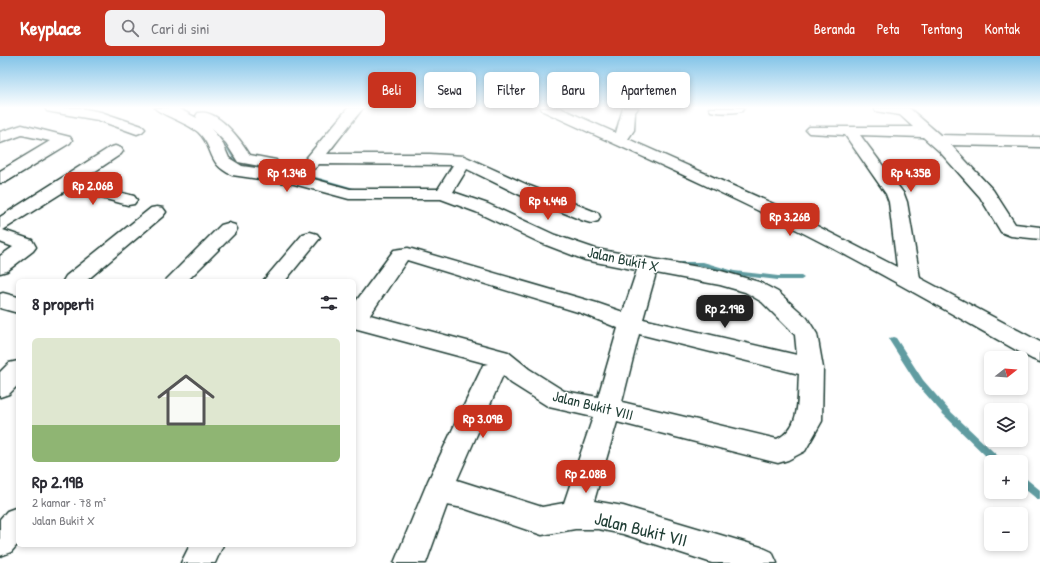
<!DOCTYPE html>
<html lang="id">
<meta charset="utf-8">
<style>
body{margin:0;font-family:"Patrick Hand",sans-serif;background:#f2f2f3;color:#2b2b33;height:100vh;display:flex;flex-direction:column;font-size:15px;white-space:nowrap}
*{box-sizing:border-box;margin:0}
p{font-size:13px;color:#7c7c81}
.icon{flex:none;width:22px;height:22px;fill:none;stroke:currentColor;stroke-width:2;stroke-linecap:round;stroke-linejoin:round}
.map{position:relative;flex:1;overflow:hidden}
.sheet{position:absolute;left:16px;top:223px;width:340px;height:268px;display:flex;flex-direction:column;background:#fff;border-radius:6px;box-shadow:0 2px 6px #0003}
.sheet>*{flex:none}
.banner{position:absolute;left:368px;top:16px;width:380px;height:36px;display:flex;gap:8px}
.needle{width:26px;rotate:73deg}
.fabs{position:absolute;left:984px;top:295px;display:grid;gap:8px}
.fabs a{display:grid;place-items:center;width:44px;height:44px;border-radius:6px;background:#fff;box-shadow:0 2px 6px #0003;font-size:20px}
.price{position:absolute;translate:-50% -34px;padding:0 9px;border-radius:8px;background:#c8321e;color:#fff;font-size:13px;line-height:26px;filter:drop-shadow(0 1px 2px #0008)}
.price::after{content:'';position:absolute;left:50%;top:24px;width:12px;height:9px;margin-left:-6px;background:inherit;clip-path:polygon(0 0,100% 0,50% 100%)}
.price.active{background:#222;color:#fff}
ul{padding:0;list-style:none}
li{display:grid;align-content:center;gap:8px;height:212px;padding:0 16px}
li span{display:grid;place-items:center;height:124px;border-radius:6px;color:#555}
li>.icon{margin-inline-start:auto}
span .icon{width:72px;height:72px;fill:#fffc;stroke-width:1}
li b{font-size:17px}
h2{display:flex;justify-content:space-between;align-items:center;height:48px;padding:0 16px;font-size:17px}
.pill{padding:0 14px;border-radius:6px;background:#fff;box-shadow:0 2px 6px #0003;font-size:14px;line-height:36px}
.pill.active{background:#c8321e;color:#fff}
header{display:flex;align-items:center;gap:24px;box-sizing:border-box;height:56px;padding:0 20px;background:#c8321e;color:#fff}
header strong{font-size:19px}
nav{display:flex;gap:22px;margin-inline-start:auto;font-size:14px}
.search{width:280px;height:36px;background:#f2f2f3;display:flex;align-items:center;gap:10px;box-sizing:border-box;padding:0 14px;border-radius:6px;color:#7c7c81;font-size:15px}
.map>svg:first-child{display:block}
</style>
<header>
<strong>Keyplace</strong>
<div class="search"><svg class="icon" aria-label="search" viewBox="0 0 24 24"><circle cx="10" cy="10" r="6"/><path d="M15 15l6 6"/></svg>Cari di sini</div>
<nav><a>Beranda</a><a>Peta</a><a>Tentang</a><a>Kontak</a></nav>
</header>
<div class="map">
<svg width="1040" height="507" viewBox="0 0 1040 507">
<rect width="100%" height="100%" fill="#fff"/>
<filter id="ink" filterUnits="userSpaceOnUse"><feTurbulence type="fractalNoise" baseFrequency=".025" numOctaves="2"/><feDisplacementMap in="SourceGraphic" scale="8" xChannelSelector="R" yChannelSelector="G"/><feConvolveMatrix kernelMatrix="1 2 1 2 8 2 1 2 1" color-interpolation-filters="sRGB"/></filter>
<g filter="url(#ink)">
<g fill="none" stroke-linecap="round" stroke-linejoin="round">
<!-- stream -->
<path fill="#609ca1" fill-rule="evenodd" d="M 176,52 L 182,52 L 193,59 L 189,60 Z
M 214,75 L 218,75 L 229,88 L 242,109 L 291,114 L 361,134 L 362,135 L 359,137 L 291,118 L 238,111 L 225,90 L 214,76 Z
M 672,206 L 703,206 L 734,215 L 778,220 L 801,220 L 804,222 L 801,224 L 778,224 L 734,219 L 703,210 L 670,209 L 669,208 L 670,207 Z
M 893,281 L 896,282 L 923,324 L 949,354 L 1001,403 L 1002,406 L 992,406 L 943,358 L 917,328 L 889,284 L 890,282 Z
M 1021,420 L 1024,421 L 1040,434 L 1040,444 L 1037,443 L 1021,430 Z"/>
<defs>
<path id="minor" d="M 45,52 L 80,52 L 101,56 L 142,70 L 145,73 L 142,76 L 137,78 L 98,64 L 52,56 L 47,55 Z
M 155,52 L 177,52 L 197,62 L 196,60 L 198,57 C 217,52 241,84 250,99 L 276,104 L 278,107 L 276,110 L 270,112 L 238,106 L 226,87 L 212,73 L 222,86 L 229,102 L 242,110 L 295,118 L 350,133 L 438,133 L 453,109 L 319,108 C 314,114 311,115 303,114 L 301,110 L 303,106 L 348,52 L 363,52 L 327,98 L 430,98 L 464,100 L 530,130 L 598,157 L 600,161 L 598,165 L 591,167 L 584,165 L 518,138 L 467,113 L 453,136 L 488,148 L 555,179 L 596,193 L 721,215 L 759,226 L 778,236 L 807,262 L 817,278 L 823,312 L 822,365 L 805,395 L 788,404 L 778,407 L 617,366 L 594,445 L 623,450 L 761,491 L 772,496 L 777,507 L 712,507 L 623,478 L 598,473 L 575,473 L 542,479 L 463,452 L 447,449 L 426,507 L 394,507 L 428,425 L 480,316 L 483,309 L 488,308 L 354,272 L 354,248 L 394,194 L 408,192 L 415,194 L 597,247 L 623,256 L 637,214 L 585,204 L 541,187 L 476,156 L 441,143 L 349,143 L 294,128 L 232,119 C 206,107 215,92 198,76 C 189,68 158,57 155,52 ZM 407,204 L 581,257 L 618,272 L 598,341 L 564,335 L 529,313 L 508,296 L 370,259 ZM 656,217 L 720,229 L 745,236 L 762,246 L 795,279 L 797,299 L 643,263 ZM 639,278 L 799,318 C 797,342 802,371 777,383 L 622,346 ZM 503,319 L 511,327 L 549,351 L 593,361 L 564,447 L 542,451 L 457,424 Z
M 541,52 L 560,52 L 616,77 L 623,52 L 638,52 L 635,56 L 634,74 L 628,83 L 776,149 L 897,211 L 889,146 L 886,138 L 845,79 L 809,77 L 806,74 L 809,71 L 913,71 L 900,59 L 876,55 L 874,52 L 909,52 L 940,79 L 1040,81 L 1040,91 L 951,89 L 993,134 L 1015,168 L 1040,171 L 1040,183 L 1011,180 L 1001,176 L 980,141 L 940,96 L 923,81 L 860,79 L 904,138 L 907,146 L 920,222 L 1040,286 L 1040,306 L 1032,303 C 943,253 854,201 763,157 C 690,121 616,89 543,55 Z
M 709,52 L 744,52 L 742,55 C 733,57 720,57 711,55 Z
M 22,69 L 70,81 L 72,84 L 70,87 L 6,126 L 0,127 L 0,115 L 50,85 L 22,79 L 0,87 L 0,76 Z
M 115,90 L 121,92 L 123,95 L 121,98 L 79,126 L 134,140 L 137,144 L 134,148 L 128,149 L 68,133 L 3,174 L 32,184 L 36,191 L 33,195 L 7,215 L 0,217 L 0,200 L 13,191 L 0,186 L 0,161 L 109,92 Z
M 157,151 L 163,152 L 166,156 L 163,160 L 86,225 L 63,225 L 66,220 L 151,152 Z
M 228,167 L 235,169 L 237,173 L 235,177 L 187,225 L 165,225 L 221,169 Z
M 310,176 L 317,178 L 320,182 L 285,225 L 263,225 L 303,178 Z
M 3,237 L 18,241 L 18,257 L 0,252 L 0,238 Z
M 18,305 L 18,329 L 9,338 L 0,341 L 0,316 L 9,307 Z
M 18,451 L 18,488 L 11,496 L 0,500 L 0,463 L 7,455 Z
M 190,489 L 223,489 L 215,507 L 181,507 Z"/>
</defs>
<!-- minor casing -->
<use href="#minor" stroke="#1f3d34" stroke-width="3"/>
<!-- minor -->
<use href="#minor" fill="#fff" fill-rule="evenodd"/>
</g>
</g>
<!-- sky -->
<linearGradient id="sky" x2="0" y2="1"><stop stop-color="#83c4e8"/><stop offset="0.42" stop-color="#fff"/><stop offset="1" stop-color="#fff" stop-opacity="0"/></linearGradient>
<rect width="1040" height="123" fill="url(#sky)"/>
<g text-anchor="middle" dominant-baseline="central" stroke-width="3" stroke-linejoin="round" paint-order="stroke">
<!-- street labels -->
<g font-size="15" fill="#1f3d34" stroke="#fff">
<text transform="translate(623 203) rotate(12)">Jalan Bukit X</text>
<text transform="translate(593 349) rotate(14)">Jalan Bukit VIII</text>
</g>
<!-- near-street labels -->
<g font-size="18" fill="#1f3d34" stroke="#fff">
<text transform="translate(641 473) rotate(14)">Jalan Bukit VII</text>
</g>
</g>
</svg>
<div class="fabs">
<a><svg class="needle" viewBox="-14 -14 28 28"><path d="M0-13l5 13h-10z" fill="#e53935"/><path d="M0 13l5-13h-10z" fill="#7c7c81"/></svg></a>
<a><svg class="icon" aria-label="layers" viewBox="0 0 24 24"><path d="M12 4l9 5-9 5-9-5zM3 14l9 5 9-5"/></svg></a>
<a>+</a>
<a>−</a>
</div>
<b class="price" style="left:287px;top:137px">Rp 1.34B</b>
<b class="price" style="left:911px;top:137px">Rp 4.35B</b>
<b class="price" style="left:93px;top:150px">Rp 2.06B</b>
<b class="price" style="left:548px;top:165px">Rp 4.44B</b>
<b class="price" style="left:790px;top:181px">Rp 3.26B</b>
<b class="price active" style="left:725px;top:273px">Rp 2.19B</b>
<b class="price" style="left:483px;top:383px">Rp 3.09B</b>
<b class="price" style="left:586px;top:438px">Rp 2.08B</b>
<div class="banner">
<a class="pill active">Beli</a>
<a class="pill">Sewa</a>
<a class="pill">Filter</a>
<a class="pill">Baru</a>
<a class="pill">Apartemen</a>
</div>
<section class="sheet">
<h2>8 properti<svg class="icon" aria-label="filters" viewBox="0 0 24 24"><path d="M4 7h16M4 17h16"/><circle cx="9" cy="7" r="2"/><circle cx="15" cy="17" r="2"/></svg></h2>
<ul>
<li><span style="background:linear-gradient(#dfe7d0 70%,#8fb573 0)"><svg class="icon" aria-label="home" viewBox="0 0 24 24"><path d="M3 11l9-7 9 7M6 9v11h12V9"/></svg></span><div><b>Rp 2.19B</b><p>2 kamar · 78 m²</p><p>Jalan Bukit X</p></div></li>
</ul>
</section>
</div>
